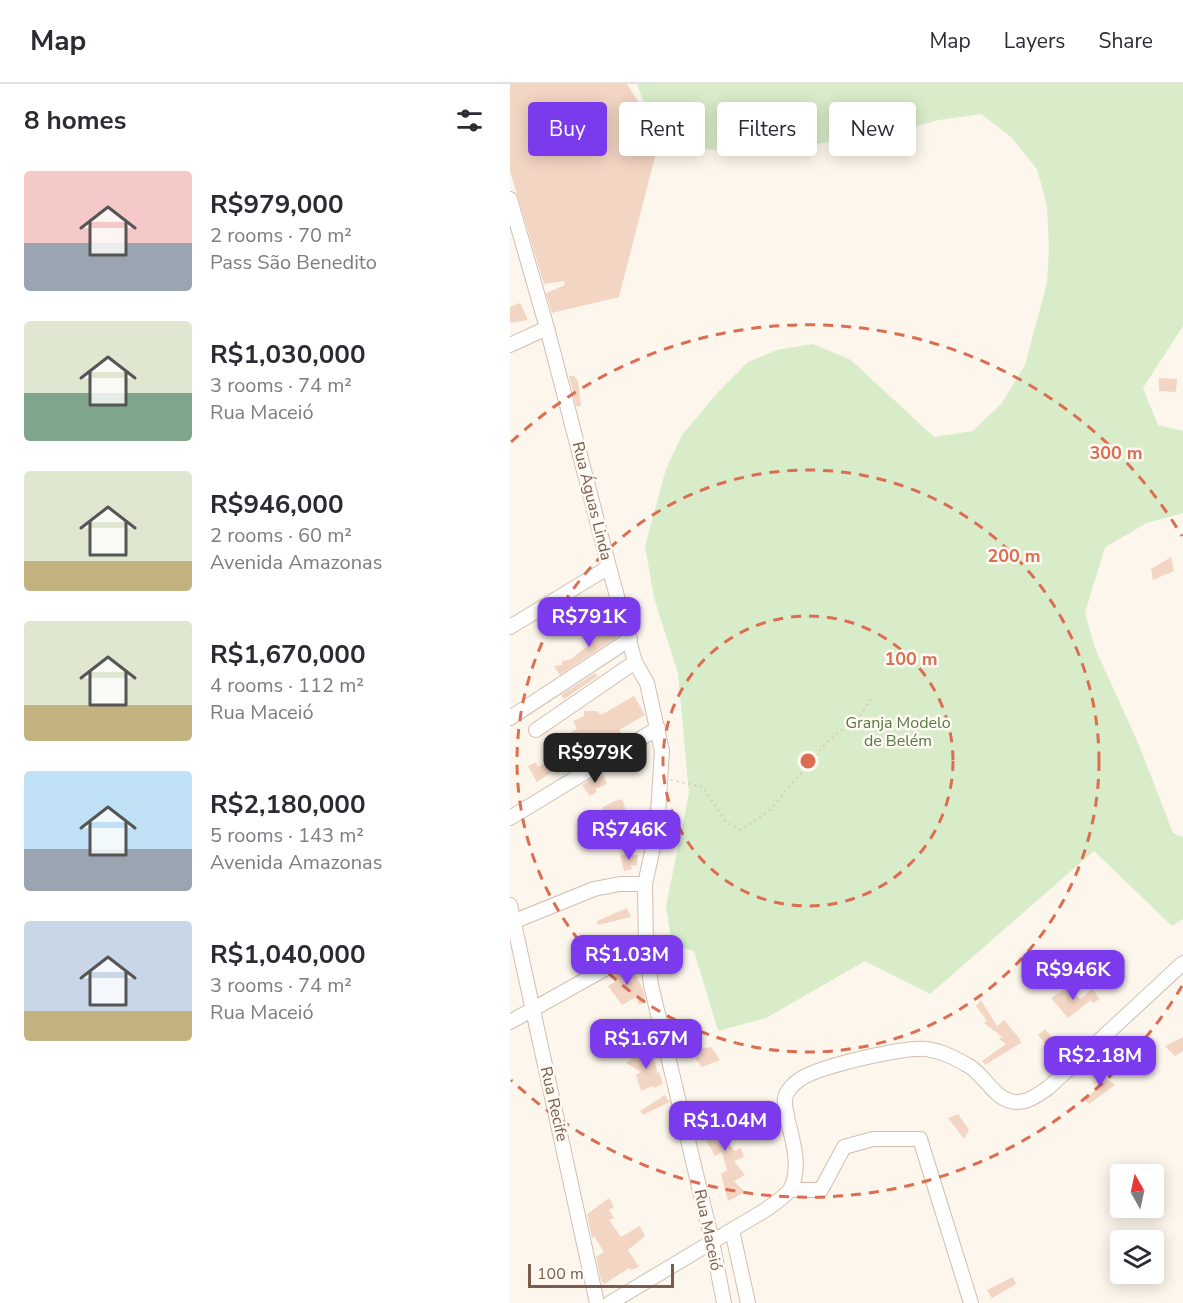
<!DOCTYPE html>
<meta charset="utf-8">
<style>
body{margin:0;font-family:"Nunito Sans",sans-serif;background:#f7f7f7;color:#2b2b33;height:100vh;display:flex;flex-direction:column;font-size:22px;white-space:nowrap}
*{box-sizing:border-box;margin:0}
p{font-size:20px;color:#7c7c81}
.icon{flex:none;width:33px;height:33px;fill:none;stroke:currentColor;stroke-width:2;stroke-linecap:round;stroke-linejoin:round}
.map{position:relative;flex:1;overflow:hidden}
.drawer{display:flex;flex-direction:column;background:#fff;width:510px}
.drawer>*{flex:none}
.guide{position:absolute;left:18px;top:18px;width:564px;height:54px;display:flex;gap:12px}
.needle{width:39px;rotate:351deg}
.buttons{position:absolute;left:600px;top:1080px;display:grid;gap:12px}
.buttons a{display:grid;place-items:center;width:54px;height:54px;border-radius:6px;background:#fff;box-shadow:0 3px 15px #0003;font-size:30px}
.scale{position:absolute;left:18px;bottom:15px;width:146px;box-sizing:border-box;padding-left:6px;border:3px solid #7a5c4d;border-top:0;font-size:16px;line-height:21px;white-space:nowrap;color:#7a5c4d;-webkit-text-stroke:4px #fffaf3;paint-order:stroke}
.price{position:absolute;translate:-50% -51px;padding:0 14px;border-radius:12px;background:#7c3aed;color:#fff;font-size:20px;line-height:39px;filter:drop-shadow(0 2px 3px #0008)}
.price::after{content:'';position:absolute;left:50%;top:36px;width:18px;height:14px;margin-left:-9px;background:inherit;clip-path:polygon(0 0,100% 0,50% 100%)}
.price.current{background:#222;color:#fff}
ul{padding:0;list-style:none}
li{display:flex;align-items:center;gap:18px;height:150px;padding:0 24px}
li span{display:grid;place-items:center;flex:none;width:168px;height:120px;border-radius:6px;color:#555}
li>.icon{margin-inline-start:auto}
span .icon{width:72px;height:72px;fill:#fffc;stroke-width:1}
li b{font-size:26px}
h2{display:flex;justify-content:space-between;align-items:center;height:72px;padding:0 24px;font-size:26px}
.tag{padding:0 21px;border-radius:6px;background:#fff;box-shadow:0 3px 15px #0003;font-size:21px;line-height:54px}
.tag.current{background:#7c3aed;color:#fff}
header{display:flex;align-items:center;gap:36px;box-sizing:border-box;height:84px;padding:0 30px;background:#fff;border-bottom:2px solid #e1e1e2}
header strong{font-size:28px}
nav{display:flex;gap:33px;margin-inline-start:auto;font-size:21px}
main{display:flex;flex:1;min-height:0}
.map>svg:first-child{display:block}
</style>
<header>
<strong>Map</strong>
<nav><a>Map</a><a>Layers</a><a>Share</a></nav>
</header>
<main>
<section class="drawer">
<h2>8 homes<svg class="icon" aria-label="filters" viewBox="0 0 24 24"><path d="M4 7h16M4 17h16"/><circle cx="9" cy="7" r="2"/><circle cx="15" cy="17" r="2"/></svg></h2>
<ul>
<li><span style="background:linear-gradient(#f6c9c9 60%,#9aa5b1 0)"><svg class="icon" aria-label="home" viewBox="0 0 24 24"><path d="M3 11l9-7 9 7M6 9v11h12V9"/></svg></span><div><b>R$979,000</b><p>2 rooms · 70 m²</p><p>Pass São Benedito</p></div></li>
<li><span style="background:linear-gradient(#dfe7d0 60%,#7fa58c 0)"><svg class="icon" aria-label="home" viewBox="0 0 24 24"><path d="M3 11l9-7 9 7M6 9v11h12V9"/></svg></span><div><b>R$1,030,000</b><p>3 rooms · 74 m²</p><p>Rua Maceió</p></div></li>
<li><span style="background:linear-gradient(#dfe7d0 75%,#c2b280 0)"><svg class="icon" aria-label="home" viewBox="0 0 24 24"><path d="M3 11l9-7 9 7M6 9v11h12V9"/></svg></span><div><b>R$946,000</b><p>2 rooms · 60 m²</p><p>Avenida Amazonas</p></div></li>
<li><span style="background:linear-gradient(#dfe7d0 70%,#c2b280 0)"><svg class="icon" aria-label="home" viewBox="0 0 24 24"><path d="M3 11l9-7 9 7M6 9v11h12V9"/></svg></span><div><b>R$1,670,000</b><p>4 rooms · 112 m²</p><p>Rua Maceió</p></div></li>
<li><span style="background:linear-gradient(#bfe0f5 65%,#9aa5b1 0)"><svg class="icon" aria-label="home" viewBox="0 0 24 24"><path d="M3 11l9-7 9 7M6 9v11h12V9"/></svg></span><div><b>R$2,180,000</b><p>5 rooms · 143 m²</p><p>Avenida Amazonas</p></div></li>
<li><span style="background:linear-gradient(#c9d6e8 75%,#c2b280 0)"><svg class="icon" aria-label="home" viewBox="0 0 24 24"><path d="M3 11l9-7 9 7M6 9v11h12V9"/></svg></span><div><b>R$1,040,000</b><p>3 rooms · 74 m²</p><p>Rua Maceió</p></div></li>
</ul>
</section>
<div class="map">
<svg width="673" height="1219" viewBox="0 0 673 1219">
<rect width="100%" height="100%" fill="#fdf6ec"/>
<!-- green -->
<path fill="#d8ecc9" d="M 127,0 L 673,0 L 673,242 L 633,304 L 648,341 L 673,347 L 673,429 L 637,439 L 595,463 L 575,529 L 585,564 L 629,661 L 663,749 L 673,753 L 673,835 L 662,842 L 584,767 L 420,910 L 355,877 L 256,934 L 208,947 L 184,867 L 162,861 L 156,822 L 179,709 L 168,589 L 144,514 L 135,462 L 156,385 L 172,351 L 209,307 L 238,278 L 267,266 L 303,260 L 341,276 L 424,353 L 463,347 L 492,319 L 515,281 L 537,199 L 539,162 L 537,122 L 527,85 L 501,53 L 471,30 L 429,36 L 390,47 L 274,65 L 233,69 L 193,65 L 159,50 L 134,19 Z"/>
<!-- building -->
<path fill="#f3d5c3" d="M 0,0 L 117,0 L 150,53 L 109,213 L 42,229 L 36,209 L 55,201 L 54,197 L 34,200 L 0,87 Z
M 10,219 L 18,236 L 0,239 L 0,223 Z
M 59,292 L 64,292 L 68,297 L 71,322 L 66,322 Z
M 649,294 L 667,295 L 666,308 L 649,307 Z
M 661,473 L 664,487 L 643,496 L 641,485 Z
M 83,540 L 91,552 L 105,543 L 108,552 L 50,591 L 44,582 L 52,581 L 52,577 L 61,575 L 85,556 L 77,544 Z
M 85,589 L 88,592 L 54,615 L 51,611 Z
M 124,612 L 135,631 L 109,646 L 112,650 L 71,671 L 60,649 L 67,645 L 63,637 L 74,632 L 74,627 L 87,627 L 91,631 Z
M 26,678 L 28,683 L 36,678 L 42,688 L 27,698 L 18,682 Z
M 92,688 L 97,700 L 85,705 L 87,708 L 80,712 L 72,701 Z
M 112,715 L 119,735 L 139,726 L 139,732 L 112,749 L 104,729 L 98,731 L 92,724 L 102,718 Z
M 110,771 L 128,771 L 127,782 L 121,781 L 122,785 L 114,787 Z
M 117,824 L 121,833 L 88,841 L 87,837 Z
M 121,880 L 133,906 L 136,919 L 128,920 L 128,912 L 112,921 L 98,902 L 106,897 L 104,890 Z
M 558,903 L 570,915 L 582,905 L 590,915 L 583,919 L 581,916 L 558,934 L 541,914 Z
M 471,916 L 487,942 L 494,936 L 510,955 L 511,959 L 475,981 L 472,977 L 496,960 L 489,955 L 492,953 L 474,939 L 477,937 L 466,922 Z
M 129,934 L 138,945 L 120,959 L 113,948 Z
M 535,945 L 550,963 L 543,969 L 528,951 Z
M 673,953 L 673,967 L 665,972 L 655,962 Z
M 139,962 L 146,980 L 147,989 L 149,988 L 153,1000 L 144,1004 L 143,1002 L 131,1007 L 126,991 L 131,988 L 116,979 Z
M 201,963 L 210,976 L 192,983 L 185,975 L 189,965 Z
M 596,985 L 594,993 L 605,1001 L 579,1020 L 575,1015 L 589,1003 L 585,992 Z
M 155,1011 L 160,1018 L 133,1031 L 130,1027 Z
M 222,1025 L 226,1035 L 208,1048 L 225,1067 L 231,1064 L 234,1073 L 224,1077 L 235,1091 L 224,1097 L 235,1108 L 218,1117 L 211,1090 L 217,1086 L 212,1068 L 205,1072 L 189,1043 Z
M 448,1030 L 459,1046 L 454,1055 L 438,1034 Z
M 99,1114 L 104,1123 L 99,1126 L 104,1134 L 99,1136 L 111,1153 L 130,1142 L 135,1152 L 118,1166 L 129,1183 L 121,1186 L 119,1184 L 94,1200 L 91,1196 L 86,1173 L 94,1168 L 84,1152 L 82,1154 L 77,1130 Z
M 503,1193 L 506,1200 L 482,1214 L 477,1206 Z"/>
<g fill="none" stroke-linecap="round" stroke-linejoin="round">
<defs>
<path id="minor" d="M 0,115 L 37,244 L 99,483 L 125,578 L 137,599 L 152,667 L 147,745 L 135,800 L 136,862 L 141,901 L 202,1157 L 214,1219
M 0,261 L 37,244
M 0,543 L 99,483
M 0,634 L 120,555
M 26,646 L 125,578
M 0,734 L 148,644
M 0,821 L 87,1219
M 0,839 L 84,805 L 110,800 L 135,800
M 0,938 L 136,862
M 280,1106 L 311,1106 L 334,1063 L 363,1055 L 410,1055 L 461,1219
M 222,1146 L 238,1219
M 100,1219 L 257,1125 C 264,1119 277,1112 281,1104 C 291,1083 283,1058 278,1037 C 277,1030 274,1021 275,1014 C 276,1008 283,1000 289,996 C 306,983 395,962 416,965 C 432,967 445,974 459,982 C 474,991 483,1012 500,1017 C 515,1021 526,1012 538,1004 L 673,879"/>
</defs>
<!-- minor casing -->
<use href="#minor" stroke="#d1beb0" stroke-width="16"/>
<!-- path -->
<path stroke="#d9b8a5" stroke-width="1.5" stroke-dasharray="1.5 4.5" stroke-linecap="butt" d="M 161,696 L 193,703 L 216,738 L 231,746 L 259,727 L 319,656 L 350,632 L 363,611"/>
<!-- minor -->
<use href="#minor" stroke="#fff" stroke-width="14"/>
</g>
<!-- distance rings -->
<g fill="none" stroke="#dc6d51" stroke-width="3" stroke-dasharray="10 8">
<circle cx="298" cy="677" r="145"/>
<circle cx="298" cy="677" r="291"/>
<path d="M672 902A436 436 0 0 1 1 996M1 358A436 436 0 0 1 672 452"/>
</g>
<g text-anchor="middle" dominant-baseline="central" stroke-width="5" stroke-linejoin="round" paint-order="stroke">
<!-- street labels -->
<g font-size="16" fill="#7a5c4d" stroke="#fffaf3">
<text transform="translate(82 417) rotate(76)">Rua Águas Linda</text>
<text transform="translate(44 1020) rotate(77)">Rua Recife</text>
<text transform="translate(198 1146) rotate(78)">Rua Maceió</text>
</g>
<!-- park labels -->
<g font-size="16" fill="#537a41" stroke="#fffaf3">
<text x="388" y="639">Granja Modelo<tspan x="388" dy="18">de Belém</tspan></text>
</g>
</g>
<circle cx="298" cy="677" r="9" fill="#dc6d51" stroke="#fffaf3" stroke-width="3"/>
<g font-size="18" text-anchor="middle" font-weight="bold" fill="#dc6d51" stroke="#fffaf3" stroke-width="5" stroke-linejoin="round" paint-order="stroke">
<text x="606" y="375">300 m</text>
<text x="504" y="478">200 m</text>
<text x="401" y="581">100 m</text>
</g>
</svg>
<div class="buttons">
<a><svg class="needle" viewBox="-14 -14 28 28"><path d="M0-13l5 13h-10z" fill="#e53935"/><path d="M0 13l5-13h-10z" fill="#7c7c81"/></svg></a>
<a><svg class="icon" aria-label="layers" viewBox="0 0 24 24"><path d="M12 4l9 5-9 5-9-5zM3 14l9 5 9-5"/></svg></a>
</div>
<div class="scale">100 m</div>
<b class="price" style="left:79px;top:564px">R$791K</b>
<b class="price current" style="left:85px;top:700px">R$979K</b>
<b class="price" style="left:119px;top:777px">R$746K</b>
<b class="price" style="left:117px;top:902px">R$1.03M</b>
<b class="price" style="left:563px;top:917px">R$946K</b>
<b class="price" style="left:136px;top:986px">R$1.67M</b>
<b class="price" style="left:590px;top:1003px">R$2.18M</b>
<b class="price" style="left:215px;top:1068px">R$1.04M</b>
<div class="guide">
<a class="tag current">Buy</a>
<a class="tag">Rent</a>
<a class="tag">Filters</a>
<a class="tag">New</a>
</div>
</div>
</main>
